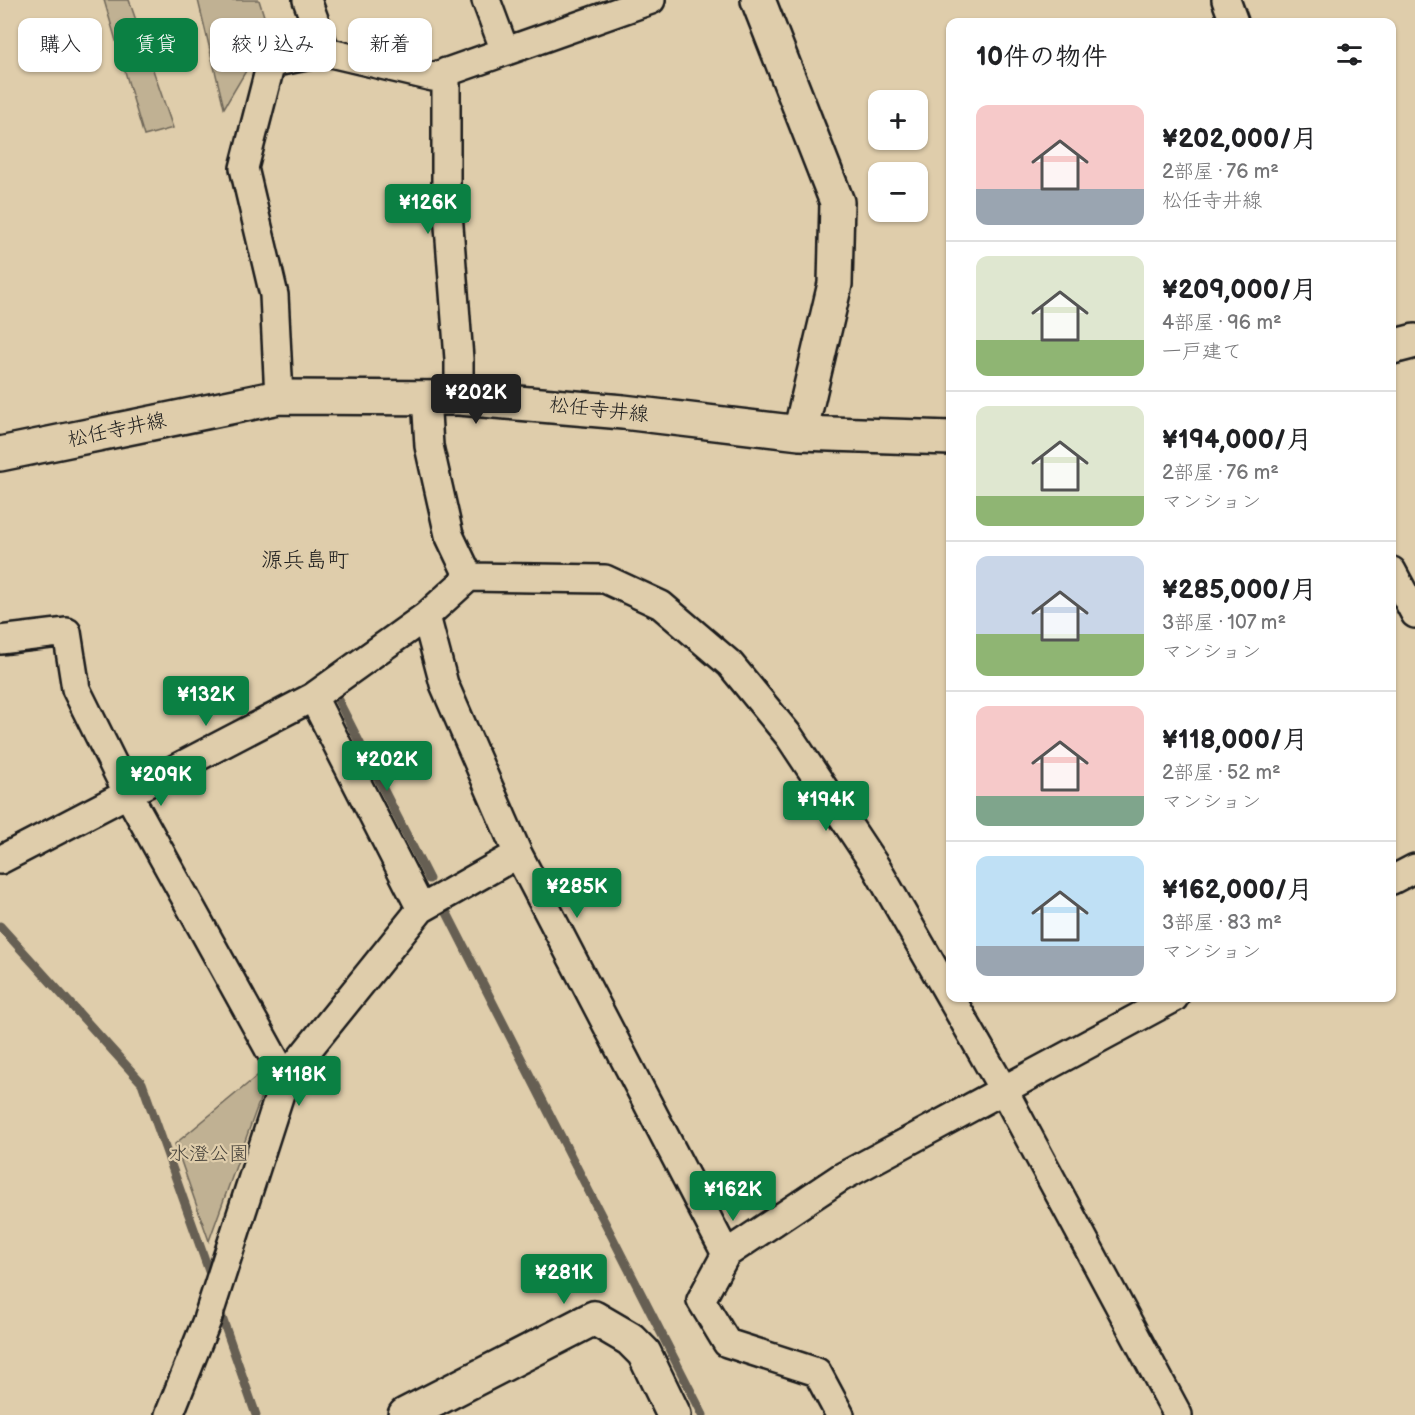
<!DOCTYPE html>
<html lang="ja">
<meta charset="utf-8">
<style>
body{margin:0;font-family:"Balsamiq Sans","Klee One",sans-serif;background:#f6f6f6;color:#202124;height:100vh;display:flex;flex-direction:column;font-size:22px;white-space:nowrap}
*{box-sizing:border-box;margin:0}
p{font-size:20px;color:#757577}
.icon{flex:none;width:33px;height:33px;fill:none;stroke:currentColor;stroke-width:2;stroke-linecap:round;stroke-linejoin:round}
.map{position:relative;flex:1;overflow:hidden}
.side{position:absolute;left:946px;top:18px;width:450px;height:984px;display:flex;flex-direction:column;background:#fff;border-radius:12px;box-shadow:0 2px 4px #0004}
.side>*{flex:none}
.hud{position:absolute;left:18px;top:18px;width:570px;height:54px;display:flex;gap:12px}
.controls{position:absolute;left:868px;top:90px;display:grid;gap:12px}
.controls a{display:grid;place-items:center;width:60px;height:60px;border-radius:12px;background:#fff;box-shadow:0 2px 4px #0004;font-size:30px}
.price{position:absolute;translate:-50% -51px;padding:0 14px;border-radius:6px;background:#0b8043;color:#fff;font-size:20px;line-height:39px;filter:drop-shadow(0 2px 3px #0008)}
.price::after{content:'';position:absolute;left:50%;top:36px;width:18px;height:14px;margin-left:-9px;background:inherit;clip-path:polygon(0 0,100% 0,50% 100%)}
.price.on{background:#222;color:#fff}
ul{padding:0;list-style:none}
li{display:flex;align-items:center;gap:18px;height:150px;padding:0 30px}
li+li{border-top:2px solid #e0e0e0}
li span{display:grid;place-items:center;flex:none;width:168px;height:120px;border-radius:12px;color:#555}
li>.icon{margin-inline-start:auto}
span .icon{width:72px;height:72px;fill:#fffc;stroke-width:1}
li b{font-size:26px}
h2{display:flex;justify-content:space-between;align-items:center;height:72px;padding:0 30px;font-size:26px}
.tag{padding:0 21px;border-radius:12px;background:#fff;box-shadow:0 2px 4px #0004;font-size:21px;line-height:54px}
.tag.on{background:#0b8043;color:#fff}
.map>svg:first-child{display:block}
</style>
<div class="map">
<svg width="1415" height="1415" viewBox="0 0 1415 1415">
<rect width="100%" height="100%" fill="#dfcdab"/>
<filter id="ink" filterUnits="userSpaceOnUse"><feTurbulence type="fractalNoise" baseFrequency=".0167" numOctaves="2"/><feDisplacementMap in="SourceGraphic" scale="12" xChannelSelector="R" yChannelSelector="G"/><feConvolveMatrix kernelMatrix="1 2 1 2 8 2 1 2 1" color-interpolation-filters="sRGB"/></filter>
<g filter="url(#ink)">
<!-- green -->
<path fill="#c0b193" stroke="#6e6658" stroke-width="1.5" d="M 104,0 L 129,0 L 173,128 L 144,136 Z
M 198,0 L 259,0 L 269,32 L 224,108 Z
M 262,1072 L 268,1077 L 209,1241 L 175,1144 Z"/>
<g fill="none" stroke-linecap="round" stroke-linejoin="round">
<!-- stream -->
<path stroke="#665f52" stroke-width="9" d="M 338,700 L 429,879
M 447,913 L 703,1415
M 0,926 L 142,1083 L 210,1274
M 220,1312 L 256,1415"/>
<defs>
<path id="street" d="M 307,0 L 326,52
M 486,0 L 505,51
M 1226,0 L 1234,22
M 446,72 L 446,186 L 459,359 L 459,398
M 426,396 L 429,446 L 449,535 L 469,577 L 605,579 L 661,605 L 730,664 L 789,736 L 876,867 L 1003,1089 L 1178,1415
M 279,397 L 274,295 L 244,168 L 271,63 L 326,52 L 433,77 L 651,0
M 1392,571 L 1415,614
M 469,577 L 426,616 L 444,684 L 518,854 L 726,1254
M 0,640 L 67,632 L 76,689 L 127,792 L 285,1078
M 313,697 L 421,909
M 0,860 L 313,697 L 426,616
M 1392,880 L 1415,868
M 169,1415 L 207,1320 L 285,1078 L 421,909 L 518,854
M 840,1415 L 817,1372 L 727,1343 L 701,1300 L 726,1254 L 840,1178 L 1174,998"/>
<path id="secondary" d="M 758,0 L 837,202 L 835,284 L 800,433
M 1392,347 L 1415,341
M 0,454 L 279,397 L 459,398 L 623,412 L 800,433 L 951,438
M 405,1415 L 594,1318 L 630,1339 L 644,1353 L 674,1415"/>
</defs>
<!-- street casing -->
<use href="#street" stroke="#1c1c1c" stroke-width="32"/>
<!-- secondary casing -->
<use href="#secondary" stroke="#1c1c1c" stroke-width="38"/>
<!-- street -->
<use href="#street" stroke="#dfcdab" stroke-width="27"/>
<!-- secondary -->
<use href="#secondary" stroke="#dfcdab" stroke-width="33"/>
</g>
</g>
<g text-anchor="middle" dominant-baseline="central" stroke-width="4.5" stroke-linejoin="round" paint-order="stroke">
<!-- street labels -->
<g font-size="20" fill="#1c1c1c" stroke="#dfcdab">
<text transform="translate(599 410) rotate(6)">松任寺井線</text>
<text transform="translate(117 430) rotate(-12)">松任寺井線</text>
</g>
<!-- park labels -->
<g font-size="20" fill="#45413a" stroke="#dfcdab">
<text x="209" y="1154">水澄公園</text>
</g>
<!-- quarter labels -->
<g font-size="22" fill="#1c1c1c" stroke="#dfcdab">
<text x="305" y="560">源兵島町</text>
</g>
</g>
</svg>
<div class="controls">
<a>+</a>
<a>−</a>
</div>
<b class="price" style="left:428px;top:235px">¥126K</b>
<b class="price on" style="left:476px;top:425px">¥202K</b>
<b class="price" style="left:206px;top:727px">¥132K</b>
<b class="price" style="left:387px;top:792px">¥202K</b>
<b class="price" style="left:161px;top:807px">¥209K</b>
<b class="price" style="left:826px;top:832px">¥194K</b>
<b class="price" style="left:577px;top:919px">¥285K</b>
<b class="price" style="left:299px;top:1107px">¥118K</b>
<b class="price" style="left:733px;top:1222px">¥162K</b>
<b class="price" style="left:564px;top:1305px">¥281K</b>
<div class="hud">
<a class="tag">購入</a>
<a class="tag on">賃貸</a>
<a class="tag">絞り込み</a>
<a class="tag">新着</a>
</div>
<section class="side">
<h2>10件の物件<svg class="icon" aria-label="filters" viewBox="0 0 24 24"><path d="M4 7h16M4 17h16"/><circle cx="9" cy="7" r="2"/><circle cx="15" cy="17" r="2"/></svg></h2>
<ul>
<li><span style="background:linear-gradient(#f6c9c9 70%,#9aa5b1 0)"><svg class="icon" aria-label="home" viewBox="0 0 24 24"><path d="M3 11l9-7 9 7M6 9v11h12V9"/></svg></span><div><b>¥202,000/月</b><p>2部屋 · 76 m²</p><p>松任寺井線</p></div></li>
<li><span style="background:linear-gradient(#dfe7d0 70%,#8fb573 0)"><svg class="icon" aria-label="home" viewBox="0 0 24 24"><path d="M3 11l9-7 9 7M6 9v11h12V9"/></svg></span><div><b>¥209,000/月</b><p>4部屋 · 96 m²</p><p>一戸建て</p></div></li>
<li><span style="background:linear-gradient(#dfe7d0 75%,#8fb573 0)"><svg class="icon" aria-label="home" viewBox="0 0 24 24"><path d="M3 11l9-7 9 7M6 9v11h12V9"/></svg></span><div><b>¥194,000/月</b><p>2部屋 · 76 m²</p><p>マンション</p></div></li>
<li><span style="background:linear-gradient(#c9d6e8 65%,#8fb573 0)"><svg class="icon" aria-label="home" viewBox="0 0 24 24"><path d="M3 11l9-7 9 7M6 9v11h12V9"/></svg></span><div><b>¥285,000/月</b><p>3部屋 · 107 m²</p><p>マンション</p></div></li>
<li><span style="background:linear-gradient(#f6c9c9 75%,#7fa58c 0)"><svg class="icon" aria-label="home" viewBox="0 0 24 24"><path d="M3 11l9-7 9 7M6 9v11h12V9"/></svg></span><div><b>¥118,000/月</b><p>2部屋 · 52 m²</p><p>マンション</p></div></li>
<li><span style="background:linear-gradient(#bfe0f5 75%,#9aa5b1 0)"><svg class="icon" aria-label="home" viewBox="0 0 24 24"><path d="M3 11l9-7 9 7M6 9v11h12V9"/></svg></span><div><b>¥162,000/月</b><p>3部屋 · 83 m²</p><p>マンション</p></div></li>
</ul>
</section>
</div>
